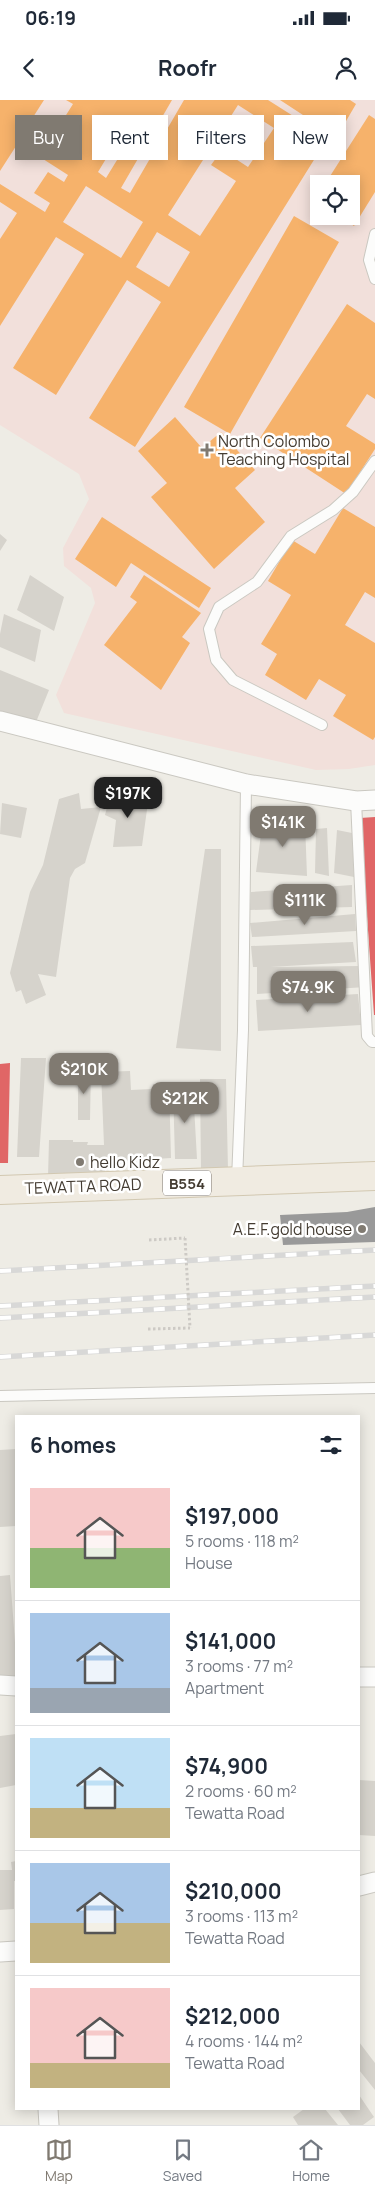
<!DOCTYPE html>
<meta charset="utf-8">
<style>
body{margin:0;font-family:Manrope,sans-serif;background:#f6f6f7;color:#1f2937;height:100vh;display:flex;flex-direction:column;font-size:19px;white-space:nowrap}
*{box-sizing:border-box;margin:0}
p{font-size:16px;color:#747a83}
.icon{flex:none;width:28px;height:28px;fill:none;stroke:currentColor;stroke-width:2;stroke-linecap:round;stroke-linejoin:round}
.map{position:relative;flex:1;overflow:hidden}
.drawer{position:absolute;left:15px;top:1315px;width:345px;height:695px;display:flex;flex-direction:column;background:#fff;border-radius:0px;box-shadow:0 2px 12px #0003}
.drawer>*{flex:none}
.top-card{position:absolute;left:15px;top:15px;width:345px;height:45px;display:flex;gap:10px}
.tools{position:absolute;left:310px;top:75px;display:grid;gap:10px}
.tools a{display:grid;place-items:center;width:50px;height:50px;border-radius:0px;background:#fff;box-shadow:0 2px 12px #0003;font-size:25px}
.price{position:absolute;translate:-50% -42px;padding:0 11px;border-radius:10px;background:#807a71;color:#fff;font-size:16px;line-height:32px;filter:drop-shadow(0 1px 2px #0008)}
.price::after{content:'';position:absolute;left:50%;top:30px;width:15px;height:11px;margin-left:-8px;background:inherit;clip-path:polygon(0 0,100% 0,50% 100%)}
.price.current{background:#222;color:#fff}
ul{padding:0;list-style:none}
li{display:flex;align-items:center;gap:15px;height:125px;padding:0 15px}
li+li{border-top:1px solid #e0e1e3}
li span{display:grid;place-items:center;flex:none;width:140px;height:100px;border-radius:0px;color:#555}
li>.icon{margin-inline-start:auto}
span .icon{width:60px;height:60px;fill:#fffc;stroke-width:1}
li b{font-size:21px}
h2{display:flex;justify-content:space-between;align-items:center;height:60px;padding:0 15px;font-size:21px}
.tag{padding:0 18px;border-radius:0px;background:#fff;box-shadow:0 2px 12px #0003;font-size:18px;line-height:45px}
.tag.current{background:#807a71;color:#fff}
.status{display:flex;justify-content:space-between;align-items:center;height:35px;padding:0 25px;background:#fff;direction:ltr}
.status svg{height:14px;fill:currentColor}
header{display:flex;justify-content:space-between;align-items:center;height:65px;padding:0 15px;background:#fff;font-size:22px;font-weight:700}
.menu{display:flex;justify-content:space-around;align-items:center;height:70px;border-top:1px solid #e0e1e3;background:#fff;font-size:14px;color:#747a83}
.menu a{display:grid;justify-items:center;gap:2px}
.menu .current{color:#807a71}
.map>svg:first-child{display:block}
</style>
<div class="status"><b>06:19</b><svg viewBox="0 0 49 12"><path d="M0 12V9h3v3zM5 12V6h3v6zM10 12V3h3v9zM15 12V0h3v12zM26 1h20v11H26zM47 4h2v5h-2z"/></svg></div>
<header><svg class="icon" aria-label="back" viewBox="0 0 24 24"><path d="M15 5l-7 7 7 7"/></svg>Roofr<svg class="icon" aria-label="person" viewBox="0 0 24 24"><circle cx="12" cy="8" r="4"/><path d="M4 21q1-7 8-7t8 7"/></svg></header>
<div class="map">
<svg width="375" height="2025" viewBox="0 0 375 2025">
<rect width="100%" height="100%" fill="#eeece5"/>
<!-- medical -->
<path fill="#f2e0db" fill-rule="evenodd" d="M 0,0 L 375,0 L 375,665 L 349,669 L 316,670 L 64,613 L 56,595 L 95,503 L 91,488 L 64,466 L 63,448 L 89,399 L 79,374 L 0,325 ZM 319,84 L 351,84 L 351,116 L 319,116 Z"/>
<!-- shops -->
<path fill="#e06666" d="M 375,717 L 375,915 L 374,915 L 360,718 Z
M 10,963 L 8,1063 L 0,1063 L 0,964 Z"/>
<!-- health -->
<path fill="#f6b26b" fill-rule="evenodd" d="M 0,0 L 44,0 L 28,25 L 51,39 L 73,4 L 66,0 L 172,0 L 121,88 L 130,93 L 184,0 L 268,0 L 320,33 L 309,50 L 317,55 L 135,347 L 89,318 L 161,202 L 127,180 L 56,295 L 13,268 L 84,154 L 56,137 L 0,226 L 0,139 L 17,113 L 0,102 L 0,84 L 45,112 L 50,103 L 34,93 L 48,72 L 64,82 L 68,75 L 18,43 L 0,71 ZM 238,5 L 274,28 L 248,67 L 222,50 L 211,65 L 236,81 L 200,136 L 168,115 ZM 124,29 L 133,34 L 106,78 L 98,72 ZM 86,86 L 143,122 L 121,158 L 63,122 ZM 157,132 L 190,152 L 169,187 L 136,167 Z
M 280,0 L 350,0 L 356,4 L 342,28 L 332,21 L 326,30 Z
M 369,15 L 375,19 L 375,92 L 354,126 L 339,116 L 351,116 L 351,84 L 325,84 Z
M 294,116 L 339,142 L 230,334 L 184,307 Z
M 347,204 L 375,223 L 375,299 L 367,294 L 346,326 L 375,344 L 375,349 L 346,394 L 260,338 Z
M 175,317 L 202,348 L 221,332 L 255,370 L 235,388 L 265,422 L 214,469 L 151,397 L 167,383 L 138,351 Z
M 343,408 L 375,427 L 375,498 L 365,492 L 345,525 L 375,543 L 375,637 L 373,640 L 333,616 L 346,595 L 319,579 L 306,600 L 265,575 L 277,554 L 261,544 L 291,495 L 268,481 L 292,440 L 315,454 Z
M 102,417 L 211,488 L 199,508 L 131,463 L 116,487 L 75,459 Z
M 144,475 L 201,513 L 182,537 L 190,543 L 161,590 L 104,545 L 137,502 L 130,497 Z"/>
<!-- industry -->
<path fill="#999" d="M 375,1107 L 375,1142 L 283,1145 L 280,1115 L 347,1112 Z"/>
<!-- building -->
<path fill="#d6d3cc" d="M 0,434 L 7,440 L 0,451 Z
M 30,475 L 64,497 L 54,531 L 17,510 Z
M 4,514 L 41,530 L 35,562 L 0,547 L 0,534 Z
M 0,570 L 49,590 L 34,627 L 0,613 Z
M 79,693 L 81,709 L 101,707 L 85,763 L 75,769 L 70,778 L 56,877 L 38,874 L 46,895 L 26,904 L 21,890 L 16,892 L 10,873 L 30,792 L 43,765 L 59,699 Z
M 149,695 L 142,746 L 113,747 L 116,720 L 105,715 L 110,696 Z
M 2,703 L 27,708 L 21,738 L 0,734 Z
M 263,719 L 305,723 L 307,776 L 256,772 Z
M 327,728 L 329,776 L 315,773 L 316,729 Z
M 337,730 L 352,733 L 354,777 L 334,773 Z
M 205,749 L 221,749 L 221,951 L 176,948 Z
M 352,785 L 352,807 L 250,810 L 251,792 Z
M 355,814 L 356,831 L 252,837 L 250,823 Z
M 353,842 L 356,862 L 270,867 L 362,866 L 366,887 L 257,894 L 257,867 L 253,867 L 251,846 Z
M 358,894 L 361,925 L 258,931 L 256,900 Z
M 21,958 L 46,958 L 39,1057 L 17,1057 Z
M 91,969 L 90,1020 L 78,1020 L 78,972 Z
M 130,971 L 131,990 L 152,989 L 153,984 L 169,985 L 171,1058 L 121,1061 L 121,1068 L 105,1069 L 105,1073 L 48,1077 L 49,1040 L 73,1040 L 73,1042 L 88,1042 L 87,1045 L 104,1045 L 101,972 Z
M 200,979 L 226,979 L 228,1070 L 201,1071 Z
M 173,988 L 193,988 L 197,1059 L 175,1059 Z
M 16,1349 L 16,1426 L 0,1427 L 0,1350 Z
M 10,1475 L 16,1556 L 16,1579 L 0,1578 L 0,1476 Z
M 16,1634 L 16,1685 L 0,1688 L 0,1636 Z
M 359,1680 L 375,1681 L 375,1736 L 359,1735 Z
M 16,1761 L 16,1781 L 14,1781 L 14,1809 L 0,1810 L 0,1770 L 12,1770 L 11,1762 Z
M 359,1942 L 375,1963 L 375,1990 L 359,1970 Z
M 359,1995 L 374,2017 L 363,2025 L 350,2025 L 338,2009 L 359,2009 Z
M 304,2009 L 325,2009 L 338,2025 L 298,2025 L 293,2017 Z"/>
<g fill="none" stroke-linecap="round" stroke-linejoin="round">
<defs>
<path id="lane" d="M 375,134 L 369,160 L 375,179
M 322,625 L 233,580 L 216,560 L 209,529 L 219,507 L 257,482 L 291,436 L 333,410 L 353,392 L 375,361
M 356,701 L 367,936 L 372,942 L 375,942
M 237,1080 L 243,930 L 246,684
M 0,1296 L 375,1288"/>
<path id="street" d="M 0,621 L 246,684 L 356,701 L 375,700
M 359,1577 L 375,1577
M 0,1585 L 16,1586
M 359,1786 L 375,1782
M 0,1852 L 16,1851
M 48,2009 L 49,2025"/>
<path id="primary" d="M 0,1090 L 375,1076"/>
</defs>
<!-- lane casing -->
<use href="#lane" stroke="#cac8c1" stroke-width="12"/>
<!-- street casing -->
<use href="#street" stroke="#cac8c1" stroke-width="21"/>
<!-- primary casing -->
<use href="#primary" stroke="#d2c8b1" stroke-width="30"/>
<!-- path -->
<path stroke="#cdcac5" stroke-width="3" stroke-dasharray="2.5 2.5" stroke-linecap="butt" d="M 149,1140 L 185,1138
M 148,1229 L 190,1228"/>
<!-- lane -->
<use href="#lane" stroke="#fcfcfb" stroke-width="10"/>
<!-- street -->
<use href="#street" stroke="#fcfcfb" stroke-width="19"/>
<!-- primary -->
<use href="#primary" stroke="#f0ebe1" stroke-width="28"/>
<defs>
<path id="rail" d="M 0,1171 L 375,1150
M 0,1206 L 375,1186
M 0,1218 L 375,1197
M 0,1257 L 375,1235"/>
</defs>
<!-- rail casing -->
<use href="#rail" stroke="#d8d8d7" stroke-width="5.5"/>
<!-- rail -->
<use href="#rail" stroke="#fff" stroke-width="4" stroke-dasharray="11" stroke-linecap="butt"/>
<!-- path-bridge -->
<path stroke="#cdcac5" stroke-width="3" stroke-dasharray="2.5 2.5" stroke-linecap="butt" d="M 185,1138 L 190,1228"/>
</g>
<!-- markers -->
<g fill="#807a71" stroke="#fff" stroke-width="2">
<path d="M204.5 342.5h5v5h5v5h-5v5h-5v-5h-5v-5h5z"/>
<circle cx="80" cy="1062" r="5"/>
<circle cx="362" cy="1129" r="5"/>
</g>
<g text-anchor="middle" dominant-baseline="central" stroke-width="5" stroke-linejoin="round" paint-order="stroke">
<!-- shield labels -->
<rect fill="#fff" stroke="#7c7670" stroke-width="1" x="163" y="1070.5" width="48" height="25" rx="4"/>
<g font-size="15" font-weight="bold" fill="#443c32">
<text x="187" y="1083">B554</text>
</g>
<!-- poi labels -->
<g font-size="16" fill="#443c32" stroke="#fff" text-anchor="start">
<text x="218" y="341">North Colombo<tspan x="218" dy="18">Teaching Hospital</tspan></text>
<text x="90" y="1062">hello Kidz</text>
<text x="352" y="1129" text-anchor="end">A.E.F.gold house</text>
</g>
<!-- street labels -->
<g font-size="16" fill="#443c32" stroke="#fff">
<text transform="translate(83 1086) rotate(-2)">TEWATTA ROAD</text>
</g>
</g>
</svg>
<div class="tools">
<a><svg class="icon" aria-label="locate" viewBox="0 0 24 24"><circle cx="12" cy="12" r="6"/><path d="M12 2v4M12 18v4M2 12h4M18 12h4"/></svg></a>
</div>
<b class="price current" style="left:128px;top:719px">$197K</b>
<b class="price" style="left:283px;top:748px">$141K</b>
<b class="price" style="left:305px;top:826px">$111K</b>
<b class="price" style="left:308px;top:913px">$74.9K</b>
<b class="price" style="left:84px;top:995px">$210K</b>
<b class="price" style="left:185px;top:1024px">$212K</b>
<div class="top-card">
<a class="tag current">Buy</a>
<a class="tag">Rent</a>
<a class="tag">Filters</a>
<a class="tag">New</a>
</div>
<section class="drawer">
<h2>6 homes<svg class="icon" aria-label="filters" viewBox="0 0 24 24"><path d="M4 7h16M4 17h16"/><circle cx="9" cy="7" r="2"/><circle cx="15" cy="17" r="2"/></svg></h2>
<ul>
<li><span style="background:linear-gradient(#f6c9c9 60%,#8fb573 0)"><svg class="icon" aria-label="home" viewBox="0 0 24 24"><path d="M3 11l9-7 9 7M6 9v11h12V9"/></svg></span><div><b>$197,000</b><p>5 rooms · 118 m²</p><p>House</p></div></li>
<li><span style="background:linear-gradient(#a9c7e8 75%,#9aa5b1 0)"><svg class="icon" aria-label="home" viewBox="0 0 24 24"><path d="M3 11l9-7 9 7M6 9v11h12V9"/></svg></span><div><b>$141,000</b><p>3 rooms · 77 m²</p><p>Apartment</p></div></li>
<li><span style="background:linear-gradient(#bfe0f5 70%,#c2b280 0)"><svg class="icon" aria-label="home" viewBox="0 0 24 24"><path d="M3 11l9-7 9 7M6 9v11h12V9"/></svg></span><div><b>$74,900</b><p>2 rooms · 60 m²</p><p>Tewatta Road</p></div></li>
<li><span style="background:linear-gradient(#a9c7e8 60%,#c2b280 0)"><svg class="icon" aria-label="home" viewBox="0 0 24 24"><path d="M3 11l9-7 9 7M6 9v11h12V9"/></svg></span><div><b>$210,000</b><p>3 rooms · 113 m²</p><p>Tewatta Road</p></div></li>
<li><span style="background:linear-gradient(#f6c9c9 75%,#c2b280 0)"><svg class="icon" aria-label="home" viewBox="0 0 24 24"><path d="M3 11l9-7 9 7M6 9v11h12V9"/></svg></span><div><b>$212,000</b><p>4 rooms · 144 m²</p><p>Tewatta Road</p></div></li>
</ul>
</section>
</div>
<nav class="menu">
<a class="current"><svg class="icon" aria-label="map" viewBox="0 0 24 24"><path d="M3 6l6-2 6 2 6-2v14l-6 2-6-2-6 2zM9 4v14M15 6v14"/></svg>Map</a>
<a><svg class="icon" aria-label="saved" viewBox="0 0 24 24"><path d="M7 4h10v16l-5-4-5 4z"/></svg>Saved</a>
<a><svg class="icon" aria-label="home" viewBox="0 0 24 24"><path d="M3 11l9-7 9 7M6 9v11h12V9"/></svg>Home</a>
</nav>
